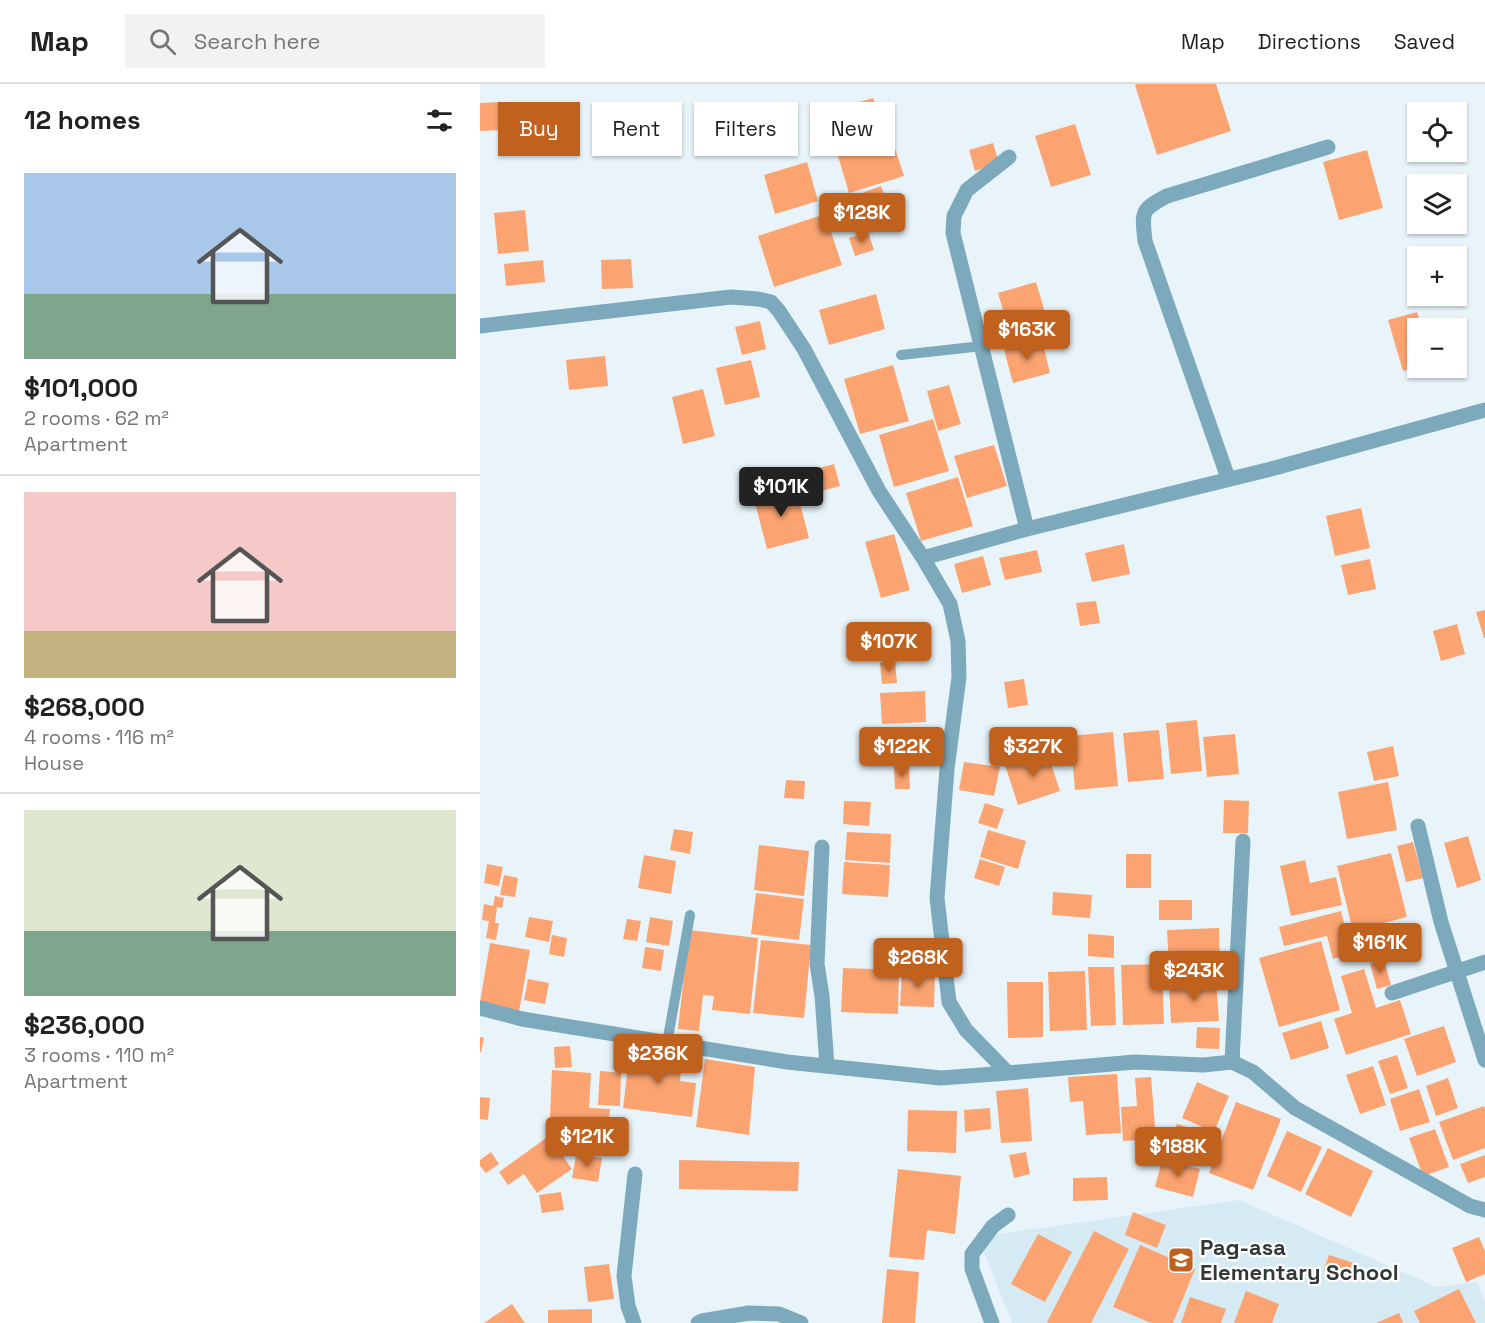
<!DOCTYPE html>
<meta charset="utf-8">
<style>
body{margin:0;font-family:"Space Grotesk",sans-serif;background:#f2f2f2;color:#222;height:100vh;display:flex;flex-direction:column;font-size:22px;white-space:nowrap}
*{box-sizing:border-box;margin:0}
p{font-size:20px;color:#767676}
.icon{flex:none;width:33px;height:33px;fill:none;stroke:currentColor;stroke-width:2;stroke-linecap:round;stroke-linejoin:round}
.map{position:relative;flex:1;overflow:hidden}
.sheet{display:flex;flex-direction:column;background:#fff;width:480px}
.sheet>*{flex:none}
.hud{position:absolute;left:18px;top:18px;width:570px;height:54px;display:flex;gap:12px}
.tools{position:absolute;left:927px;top:18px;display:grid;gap:12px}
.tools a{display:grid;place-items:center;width:60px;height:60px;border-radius:0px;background:#fff;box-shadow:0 2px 4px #0004;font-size:30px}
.price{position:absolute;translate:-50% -51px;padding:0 14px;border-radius:6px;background:#c1611e;color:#fff;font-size:20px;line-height:39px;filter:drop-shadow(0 2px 3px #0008)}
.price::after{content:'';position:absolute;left:50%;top:36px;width:18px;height:14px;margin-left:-9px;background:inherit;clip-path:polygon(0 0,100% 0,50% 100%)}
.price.on{background:#222;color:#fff}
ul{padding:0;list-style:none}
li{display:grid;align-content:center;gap:12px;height:318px;padding:0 24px}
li+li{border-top:2px solid #e0e0e0}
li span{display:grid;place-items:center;height:186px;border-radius:0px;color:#555}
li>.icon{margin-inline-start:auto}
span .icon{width:108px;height:108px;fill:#fffc;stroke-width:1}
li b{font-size:26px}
h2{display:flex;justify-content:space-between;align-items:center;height:72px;padding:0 24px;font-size:26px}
.tag{padding:0 21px;border-radius:0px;background:#fff;box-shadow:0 2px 4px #0004;font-size:21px;line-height:54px}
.tag.on{background:#c1611e;color:#fff}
header{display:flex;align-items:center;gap:36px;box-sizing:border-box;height:84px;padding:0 30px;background:#fff;border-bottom:2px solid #e0e0e0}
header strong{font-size:28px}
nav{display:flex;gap:33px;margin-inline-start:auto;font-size:21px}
.search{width:420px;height:54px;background:#f2f2f2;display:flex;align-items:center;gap:15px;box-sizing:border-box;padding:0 21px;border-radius:0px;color:#767676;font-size:22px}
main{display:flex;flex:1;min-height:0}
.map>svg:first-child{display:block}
</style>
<header>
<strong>Map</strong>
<div class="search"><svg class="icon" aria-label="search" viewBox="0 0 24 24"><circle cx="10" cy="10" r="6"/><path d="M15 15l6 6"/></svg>Search here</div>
<nav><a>Map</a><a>Directions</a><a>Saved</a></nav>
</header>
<main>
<section class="sheet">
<h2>12 homes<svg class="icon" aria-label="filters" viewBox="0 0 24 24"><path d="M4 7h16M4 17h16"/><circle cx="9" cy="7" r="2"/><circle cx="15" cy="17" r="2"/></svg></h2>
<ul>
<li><span style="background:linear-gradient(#a9c7e8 65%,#7fa58c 0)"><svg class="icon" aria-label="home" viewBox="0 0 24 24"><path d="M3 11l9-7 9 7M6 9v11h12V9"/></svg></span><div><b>$101,000</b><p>2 rooms · 62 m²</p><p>Apartment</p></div></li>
<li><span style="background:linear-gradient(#f6c9c9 75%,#c2b280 0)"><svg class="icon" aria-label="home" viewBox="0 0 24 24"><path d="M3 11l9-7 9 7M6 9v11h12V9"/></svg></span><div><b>$268,000</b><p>4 rooms · 116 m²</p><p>House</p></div></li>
<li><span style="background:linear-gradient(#dfe7d0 65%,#7fa58c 0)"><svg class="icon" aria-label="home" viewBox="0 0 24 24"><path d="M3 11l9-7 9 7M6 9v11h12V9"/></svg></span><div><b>$236,000</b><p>3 rooms · 110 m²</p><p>Apartment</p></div></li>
</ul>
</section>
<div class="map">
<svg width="1005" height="1239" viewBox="0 0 1005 1239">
<rect width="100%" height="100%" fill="#e8f4f9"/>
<!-- built -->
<path fill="#d6eaf3" d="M 759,1116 L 957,1203 L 997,1198 L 1005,1218 L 1005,1239 L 532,1239 L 498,1153 Z"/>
<!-- building -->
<path fill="#fca471" d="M 657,0 L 736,0 L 751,47 L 677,71 L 655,1 Z
M 393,14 L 402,43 L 378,50 L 369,21 Z
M 21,18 L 22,46 L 0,47 L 0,19 Z
M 595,40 L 611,91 L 571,103 L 555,52 Z
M 409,46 L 424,92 L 369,109 L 355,62 Z
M 513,59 L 519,79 L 495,87 L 489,66 Z
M 887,66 L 903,124 L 859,136 L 843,78 Z
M 327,78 L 338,117 L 295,130 L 284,91 Z
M 401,102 L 410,127 L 390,134 L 382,109 Z
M 45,126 L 49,167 L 18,170 L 14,129 Z
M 345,130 L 362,181 L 294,203 L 278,152 Z
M 388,148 L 394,166 L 375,172 L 369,154 Z
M 151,175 L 153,204 L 122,205 L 121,176 Z
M 63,176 L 65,198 L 26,202 L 24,180 Z
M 556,198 L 569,242 L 531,253 L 518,209 Z
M 396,210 L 405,245 L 349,261 L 339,226 Z
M 937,228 L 942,244 L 938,244 L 938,283 L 923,287 L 908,236 Z
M 280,237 L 286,265 L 262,271 L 255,243 Z
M 562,256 L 570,289 L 533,299 L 524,266 Z
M 125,272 L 128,302 L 89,306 L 86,276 Z
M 271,276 L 280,313 L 245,321 L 236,284 Z
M 413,281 L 429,337 L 380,350 L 364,295 Z
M 469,301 L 481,340 L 458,347 L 447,307 Z
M 223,305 L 235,352 L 203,360 L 192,313 Z
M 453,335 L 469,387 L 414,403 L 399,351 Z
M 514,361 L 527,402 L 487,414 L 474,372 Z
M 354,380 L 360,402 L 327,411 L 321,389 Z
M 478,393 L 493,442 L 441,457 L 426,409 Z
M 316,404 L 329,454 L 287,465 L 274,415 Z
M 881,424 L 890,464 L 855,472 L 846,432 Z
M 414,450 L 430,506 L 401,514 L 385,458 Z
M 644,460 L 650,490 L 612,498 L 605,469 Z
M 557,466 L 562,488 L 525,496 L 519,474 Z
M 503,472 L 511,501 L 482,509 L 474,480 Z
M 890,475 L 896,505 L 868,511 L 861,481 Z
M 616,517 L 620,539 L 600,542 L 596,519 Z
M 1005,526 L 1005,554 L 1004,554 L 996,528 Z
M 977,540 L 985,570 L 961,577 L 953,547 Z
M 415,577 L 417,599 L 402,600 L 400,579 Z
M 544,595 L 548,621 L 528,624 L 524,598 Z
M 445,607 L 446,638 L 402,640 L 400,609 Z
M 717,636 L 722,687 L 691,690 L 686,639 Z
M 679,646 L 684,695 L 648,698 L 643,649 Z
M 633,648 L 638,702 L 595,706 L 590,652 Z
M 755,650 L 759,690 L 727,693 L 723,653 Z
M 454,659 L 455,678 L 428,680 L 427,661 Z
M 913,662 L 919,692 L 894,697 L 887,668 Z
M 567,667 L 580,707 L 538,721 L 525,681 Z
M 484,678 L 520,683 L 514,712 L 479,706 Z
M 414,683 L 429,683 L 430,705 L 415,705 Z
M 306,696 L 325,697 L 324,715 L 304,714 Z
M 908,698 L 917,746 L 867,755 L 858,708 Z
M 744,716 L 769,717 L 768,749 L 743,749 Z
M 364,717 L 391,718 L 389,742 L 363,740 Z
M 505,719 L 524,725 L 517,745 L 498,739 Z
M 194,745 L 213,748 L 210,770 L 190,766 Z
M 508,746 L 546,757 L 538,785 L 500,773 Z
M 367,748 L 411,750 L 410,779 L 365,776 Z
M 988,752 L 1001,796 L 977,804 L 964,759 Z
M 933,758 L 943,794 L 926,798 L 917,762 Z
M 279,761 L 329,767 L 324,812 L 274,806 Z
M 911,769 L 927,833 L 873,847 L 857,782 Z
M 646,770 L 671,770 L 671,804 L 646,804 Z
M 164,771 L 196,777 L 191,810 L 158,804 Z
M 500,775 L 525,783 L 519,802 L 494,794 Z
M 825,776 L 830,799 L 856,793 L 862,821 L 811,832 L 800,782 Z
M 364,778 L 410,781 L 408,813 L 362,810 Z
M 7,780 L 23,783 L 19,802 L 4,799 Z
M 24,791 L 38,794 L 35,813 L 20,811 Z
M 573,808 L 612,811 L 610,834 L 572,831 Z
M 276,809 L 324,815 L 319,856 L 271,850 Z
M 15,812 L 24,814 L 22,824 L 17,823 L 15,839 L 19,839 L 16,856 L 6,854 L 9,837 L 2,836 L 4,820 L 13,822 Z
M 679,816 L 712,816 L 712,836 L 679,836 Z
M 861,827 L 872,869 L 853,875 L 847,852 L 804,862 L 799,843 Z
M 49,833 L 73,837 L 69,858 L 45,853 Z
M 170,833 L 193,837 L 189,862 L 166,858 Z
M 147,835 L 161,837 L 157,857 L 143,855 Z
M 924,839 L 930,862 L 892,873 L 886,850 Z
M 739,844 L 740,881 L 689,883 L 687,846 Z
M 209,846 L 278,854 L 270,930 L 232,926 L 234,912 L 223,911 L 219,947 L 198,945 Z
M 608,850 L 634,852 L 634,874 L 608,872 Z
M 72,851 L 87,854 L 84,873 L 69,870 Z
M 281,856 L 331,861 L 324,934 L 273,929 Z
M 841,857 L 860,926 L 799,943 L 779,874 Z
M 10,859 L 50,866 L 39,928 L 0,918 Z
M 165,863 L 184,866 L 181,887 L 162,884 Z
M 904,876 L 911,901 L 897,905 L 890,880 Z
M 682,880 L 684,940 L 643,941 L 641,881 Z
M 608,883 L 634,883 L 636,941 L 611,942 Z
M 363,884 L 419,886 L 418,930 L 361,928 Z
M 884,885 L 896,924 L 920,916 L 931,950 L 866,971 L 854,935 L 872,929 L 861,892 Z
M 422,887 L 455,888 L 454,923 L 420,922 Z
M 605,887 L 607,946 L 570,947 L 568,888 Z
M 48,895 L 69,899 L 65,920 L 44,916 Z
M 736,896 L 739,937 L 691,939 L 689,899 Z
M 527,898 L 563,898 L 563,953 L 528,954 Z
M 841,937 L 849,964 L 811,976 L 802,949 Z
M 964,942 L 976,978 L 937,992 L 924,955 Z
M 717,943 L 740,944 L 739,965 L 716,964 Z
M 0,953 L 4,954 L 1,968 L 0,968 Z
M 90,962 L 92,983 L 75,984 L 74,963 Z
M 150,966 L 202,972 L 200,997 L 216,999 L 212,1033 L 143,1024 Z
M 917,971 L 928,1004 L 910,1010 L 898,977 Z
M 225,975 L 275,983 L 269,1051 L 216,1043 Z
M 893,982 L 906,1021 L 880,1030 L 866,991 Z
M 72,986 L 111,989 L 109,1024 L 130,1025 L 129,1037 L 70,1033 Z
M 120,987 L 141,989 L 140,1022 L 118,1021 Z
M 637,990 L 641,1049 L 606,1051 L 603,1017 L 590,1018 L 588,993 Z
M 671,993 L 676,1055 L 643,1057 L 641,1023 L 657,1022 L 655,994 Z
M 968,994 L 978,1024 L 956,1032 L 946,1002 Z
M 717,998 L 749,1012 L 734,1048 L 702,1034 Z
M 548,1004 L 552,1057 L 521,1059 L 516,1007 Z
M 939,1005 L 950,1038 L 920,1047 L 910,1015 Z
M 0,1013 L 10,1014 L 8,1036 L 0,1035 Z
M 756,1018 L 801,1035 L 773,1106 L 729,1089 Z
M 1004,1022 L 1005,1025 L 1005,1064 L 973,1076 L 959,1038 Z
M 510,1024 L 511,1045 L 485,1048 L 484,1026 Z
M 428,1026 L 477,1027 L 476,1069 L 427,1067 Z
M 697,1040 L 731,1050 L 722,1080 L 678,1067 L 684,1047 L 694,1050 Z
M 91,1043 L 121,1044 L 120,1065 L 90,1064 Z
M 955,1045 L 969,1083 L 943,1092 L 929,1054 Z
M 807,1047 L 842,1063 L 821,1108 L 787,1092 Z
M 69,1052 L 92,1085 L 57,1109 L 44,1090 L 28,1101 L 19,1088 Z
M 848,1064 L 893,1087 L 871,1133 L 825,1110 Z
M 11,1068 L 19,1080 L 6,1089 L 0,1082 L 0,1076 Z
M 546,1068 L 550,1090 L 534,1094 L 529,1071 Z
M 96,1071 L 122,1074 L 118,1098 L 92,1094 Z
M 1005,1071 L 1005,1093 L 988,1099 L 980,1080 Z
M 199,1076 L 319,1078 L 318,1107 L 199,1105 Z
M 682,1076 L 720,1085 L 713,1113 L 675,1103 Z
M 418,1085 L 481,1092 L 475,1150 L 447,1146 L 444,1176 L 409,1173 Z
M 627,1093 L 628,1116 L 593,1117 L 593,1094 Z
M 81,1108 L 84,1126 L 62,1129 L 59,1111 Z
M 653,1128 L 686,1141 L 677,1164 L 645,1151 Z
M 614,1147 L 649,1165 L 611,1239 L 568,1239 L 567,1238 Z
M 558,1150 L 592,1168 L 565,1218 L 531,1200 Z
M 999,1153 L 1005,1167 L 1005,1190 L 986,1198 L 972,1164 Z
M 660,1161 L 715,1185 L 693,1239 L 671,1239 L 633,1223 Z
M 849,1171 L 877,1180 L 872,1195 L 844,1185 Z
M 129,1180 L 134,1215 L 108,1218 L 104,1183 Z
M 407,1185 L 439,1188 L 435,1239 L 402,1239 Z
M 979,1205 L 996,1239 L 940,1239 L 934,1227 Z
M 766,1207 L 799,1220 L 792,1239 L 754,1239 Z
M 710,1213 L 746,1225 L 741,1239 L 701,1239 Z
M 32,1220 L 45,1239 L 4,1239 Z
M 112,1225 L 112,1239 L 68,1239 L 68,1226 Z
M 919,1229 L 923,1239 L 896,1239 Z"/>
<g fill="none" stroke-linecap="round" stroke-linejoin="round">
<!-- service -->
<path stroke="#7caabc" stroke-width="10" d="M 421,271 L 502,262
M 187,959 L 210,831"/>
<!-- minor -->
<path stroke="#7caabc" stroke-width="15" d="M 529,73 L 487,106 L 474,132 L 473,149 L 547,445
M 0,242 L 251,213 L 278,215 L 291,218 L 299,227 L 324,265 L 399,407 L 443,474 L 470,520 L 478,557 L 479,593 L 467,685 L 457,814 L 469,918 L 486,946 L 528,989 L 655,978 L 723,981 L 752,978
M 748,394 L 665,157 C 662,128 660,126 687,112 L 848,63
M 443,474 L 547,445 L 791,385 L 1005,326
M 938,742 L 961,838 L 1005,976
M 763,757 L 752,978 L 773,988 L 815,1024 L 990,1122 L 1005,1126
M 342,763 L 337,880 L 342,912 L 347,982
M 912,909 L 1005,878
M 0,924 L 42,935 L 307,978 L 461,994 L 528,989
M 154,1239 L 148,1222 L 144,1192 L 155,1090
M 218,1239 L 222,1237 L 269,1229 L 299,1230 L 321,1239
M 512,1239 L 492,1185 L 492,1170 L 513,1142 L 528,1131"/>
</g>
<!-- icons -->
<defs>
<symbol id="school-square" viewBox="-11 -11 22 22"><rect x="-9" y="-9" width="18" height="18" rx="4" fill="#c1611e" stroke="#fff"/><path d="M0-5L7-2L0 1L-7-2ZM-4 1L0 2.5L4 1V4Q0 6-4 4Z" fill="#fff"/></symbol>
</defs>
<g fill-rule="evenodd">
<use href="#school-square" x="686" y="1161" width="30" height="30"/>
</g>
<g text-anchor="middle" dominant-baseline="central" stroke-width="4.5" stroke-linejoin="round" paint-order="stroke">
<!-- poi labels -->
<g font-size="22" font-weight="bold" fill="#323738" stroke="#fff" text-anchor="start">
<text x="720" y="1163">Pag-asa<tspan x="720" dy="25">Elementary School</tspan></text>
</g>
</g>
</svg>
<div class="tools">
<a><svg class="icon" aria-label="locate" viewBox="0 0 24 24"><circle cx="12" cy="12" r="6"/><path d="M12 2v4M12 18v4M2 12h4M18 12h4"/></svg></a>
<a><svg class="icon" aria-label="layers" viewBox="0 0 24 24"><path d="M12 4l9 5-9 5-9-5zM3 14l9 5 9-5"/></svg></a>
<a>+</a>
<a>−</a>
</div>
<b class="price" style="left:382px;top:160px">$128K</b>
<b class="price" style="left:547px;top:277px">$163K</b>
<b class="price on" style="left:301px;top:434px">$101K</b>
<b class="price" style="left:409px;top:589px">$107K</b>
<b class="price" style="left:422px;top:694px">$122K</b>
<b class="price" style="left:553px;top:694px">$327K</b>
<b class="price" style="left:900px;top:890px">$161K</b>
<b class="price" style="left:438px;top:905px">$268K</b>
<b class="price" style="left:714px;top:918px">$243K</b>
<b class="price" style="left:178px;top:1001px">$236K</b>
<b class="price" style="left:107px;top:1084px">$121K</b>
<b class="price" style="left:698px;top:1094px">$188K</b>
<div class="hud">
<a class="tag on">Buy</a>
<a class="tag">Rent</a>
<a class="tag">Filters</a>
<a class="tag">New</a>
</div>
</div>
</main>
